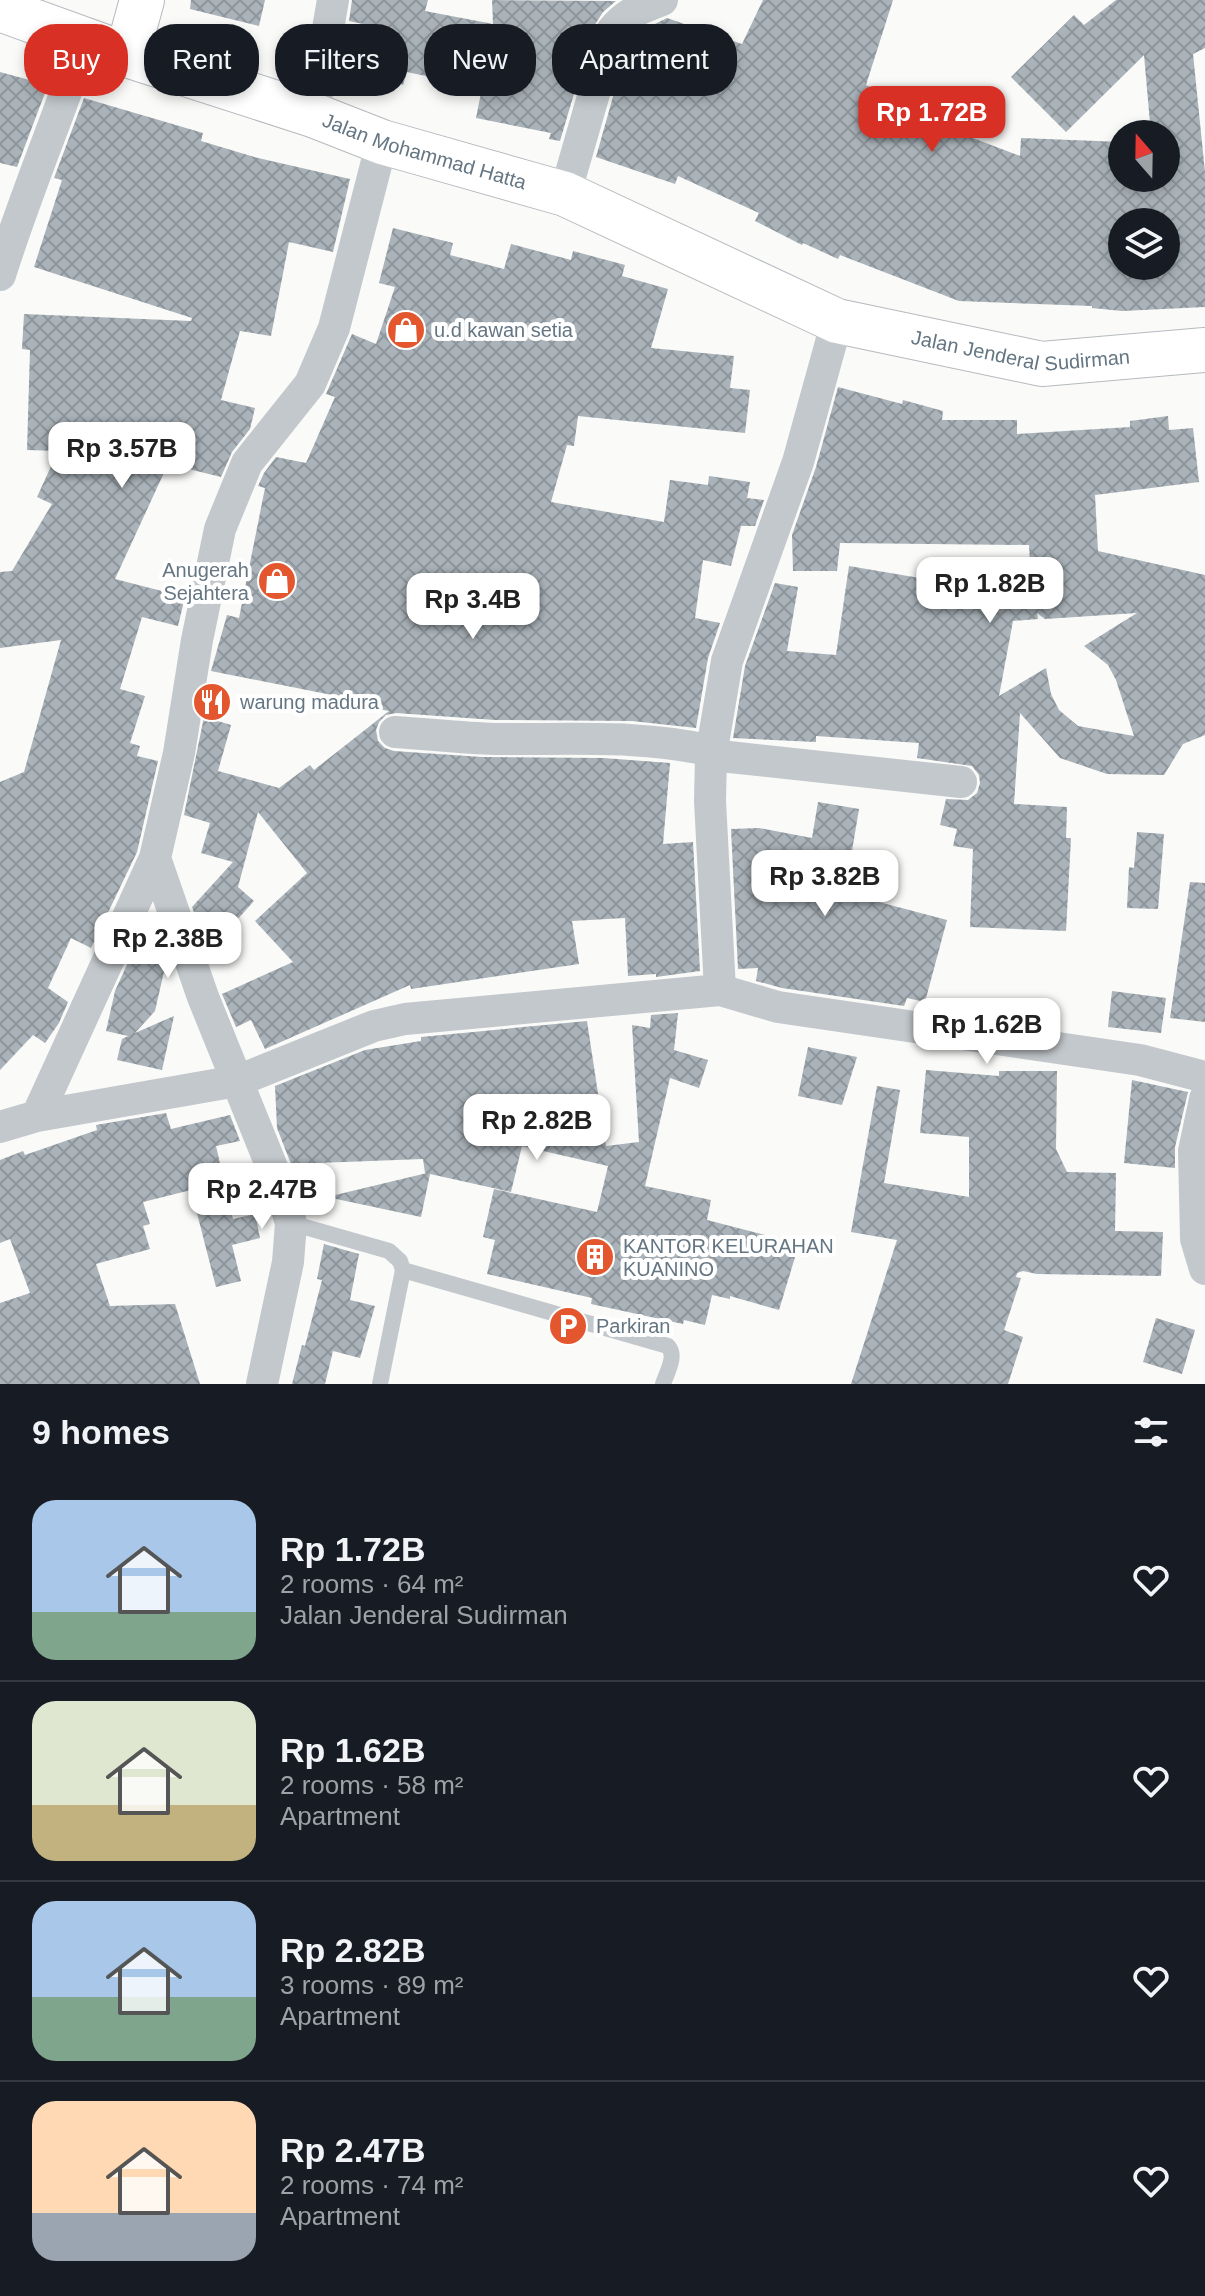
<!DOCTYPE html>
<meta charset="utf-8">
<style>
body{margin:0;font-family:Arial,sans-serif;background:#242831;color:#f1f3f6;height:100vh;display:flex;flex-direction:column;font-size:30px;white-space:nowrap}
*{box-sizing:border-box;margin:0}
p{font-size:26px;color:#9ea1a6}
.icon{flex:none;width:44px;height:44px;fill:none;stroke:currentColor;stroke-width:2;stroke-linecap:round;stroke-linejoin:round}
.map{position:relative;height:1384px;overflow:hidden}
.drawer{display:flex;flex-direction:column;background:#171b24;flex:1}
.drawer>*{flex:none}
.top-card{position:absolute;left:24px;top:24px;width:800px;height:72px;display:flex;gap:16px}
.needle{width:52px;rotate:340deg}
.tools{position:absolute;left:1108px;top:120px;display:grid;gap:16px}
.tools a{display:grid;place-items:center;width:72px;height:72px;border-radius:50%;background:#171b24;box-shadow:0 4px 12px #0003;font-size:40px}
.price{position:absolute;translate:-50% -68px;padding:0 18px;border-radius:16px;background:#fff;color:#222;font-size:26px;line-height:52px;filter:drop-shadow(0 2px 4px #0008)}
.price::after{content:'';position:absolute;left:50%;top:48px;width:24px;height:18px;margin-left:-12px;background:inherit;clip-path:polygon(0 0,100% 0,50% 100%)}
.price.active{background:#d93025;color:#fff}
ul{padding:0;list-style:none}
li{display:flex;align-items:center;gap:24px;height:200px;padding:0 32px}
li+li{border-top:2px solid #363941}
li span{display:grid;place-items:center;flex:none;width:224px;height:160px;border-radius:24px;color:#555}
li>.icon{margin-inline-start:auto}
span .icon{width:96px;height:96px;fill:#fffc;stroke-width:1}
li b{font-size:34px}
h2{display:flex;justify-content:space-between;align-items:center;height:96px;padding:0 32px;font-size:34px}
.chip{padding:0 28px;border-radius:32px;background:#171b24;box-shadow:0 4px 12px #0003;font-size:28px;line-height:72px}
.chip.active{background:#d93025;color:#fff}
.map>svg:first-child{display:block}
</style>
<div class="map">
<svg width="1205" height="1384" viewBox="0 0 1205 1384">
<defs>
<pattern id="building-cross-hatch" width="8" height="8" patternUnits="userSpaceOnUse" patternTransform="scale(2)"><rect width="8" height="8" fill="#aab3b9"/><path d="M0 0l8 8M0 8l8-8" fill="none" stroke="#8e969c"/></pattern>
</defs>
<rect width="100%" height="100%" fill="#fafaf8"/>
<!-- building -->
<path fill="url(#building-cross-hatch)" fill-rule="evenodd" d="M 191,0 L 265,0 L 259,26 L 190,9 Z
M 352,0 L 428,0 L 425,11 L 493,24 L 492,0 L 616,1 L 603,12 L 594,26 L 560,141 L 549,139 L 551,133 L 476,118 L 482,88 L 407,72 L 403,85 L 378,78 L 392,30 L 349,21 Z
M 763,0 L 893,0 L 866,85 L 934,117 L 931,122 L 1020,156 L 1021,138 L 1122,142 L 1122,178 L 1166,178 L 1166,134 L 1151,134 L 1144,55 L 1066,132 L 1011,77 L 1074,15 L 1084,25 L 1116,0 L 1205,0 L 1205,48 L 1193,54 L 1205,172 L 1205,307 L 1122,311 L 1092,308 L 1092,306 L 959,301 L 840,255 L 838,259 L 803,243 L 802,245 L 755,221 L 759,213 L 678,176 L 675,184 L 596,157 L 629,40 L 635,34 L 667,18 L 742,44 ZM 1122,222 L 1166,222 L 1166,266 L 1122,266 Z
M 0,72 L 48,85 L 17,167 L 0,163 Z
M 84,98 L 203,133 L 201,141 L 258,158 L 350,179 L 333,252 L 289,242 L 271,336 L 240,331 L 221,400 L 255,408 L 250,429 L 232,452 L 221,477 L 168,464 L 115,579 L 185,597 L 178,626 L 142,617 L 120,689 L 145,696 L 130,743 L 140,746 L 137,756 L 158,761 L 137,852 L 91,948 L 71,938 L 48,988 L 68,1002 L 59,1023 L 45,1043 L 33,1035 L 0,1070 L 0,782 L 24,772 L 61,640 L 0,648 L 0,572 L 12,571 L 52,504 L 37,497 L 58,451 L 27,450 L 30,350 L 22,349 L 24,314 L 191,321 L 192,318 L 34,267 L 62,180 L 54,178 Z
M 393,228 L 453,243 L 450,255 L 504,269 L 511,244 L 571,260 L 573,251 L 625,265 L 622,276 L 668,289 L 651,348 L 734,356 L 730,388 L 750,390 L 745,433 L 578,416 L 574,446 L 567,445 L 551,502 L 664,522 L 670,480 L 708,485 L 709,476 L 750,482 L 747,498 L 764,500 L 755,526 L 741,526 L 731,566 L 703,560 L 695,618 L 720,623 L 708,658 L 696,728 L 632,721 L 495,720 L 396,713 L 386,715 L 379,722 L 376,730 L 378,741 L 385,748 L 394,751 L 482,757 L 603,758 L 670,763 L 663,844 L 693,842 L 700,971 L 656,977 L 656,974 L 628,976 L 625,918 L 572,921 L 579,964 L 411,989 L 410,985 L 265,1049 L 251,1020 L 236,1027 L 222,994 L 293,962 L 255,921 L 307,873 L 258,812 L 238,887 L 254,901 L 209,951 L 192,907 L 233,862 L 201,853 L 210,823 L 184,815 L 204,717 L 231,725 L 218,771 L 279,788 L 310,765 L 314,770 L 389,711 L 336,701 L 337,696 L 211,671 L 227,615 L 239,618 L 265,488 L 258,486 L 264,473 L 276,457 L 306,463 L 335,397 L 326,394 L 352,334 L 376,344 L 395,287 L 379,283 Z
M 838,387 L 902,404 L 903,400 L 943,411 L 942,420 L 1017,420 L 1017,434 L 1130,427 L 1130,421 L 1168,416 L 1169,430 L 1193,428 L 1199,482 L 1095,495 L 1098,551 L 1205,575 L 1205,735 L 1183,744 L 1164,775 L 1107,774 L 1060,758 L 1020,713 L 1014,804 L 1067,807 L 1066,838 L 1071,838 L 1066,931 L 970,927 L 973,849 L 953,846 L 957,829 L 940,825 L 946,799 L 968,800 L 977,793 L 980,783 L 979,775 L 972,766 L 917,758 L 919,743 L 816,736 L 816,742 L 733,738 L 745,666 L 775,583 L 798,587 L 787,651 L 836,655 L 849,566 L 1032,597 L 1029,545 L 840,543 L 837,571 L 793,571 L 792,535 L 816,467 ZM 1037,613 L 1045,619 L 1137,613 L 1084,646 L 1108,665 L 1116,680 L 1134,736 L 1078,726 L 1059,710 L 1051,694 L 1046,668 L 999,696 L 1013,621 L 1038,619 Z
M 818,802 L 859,809 L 845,893 L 947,920 L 925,1002 L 907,998 L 904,1006 L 782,988 L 756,981 L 758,968 L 738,969 L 731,829 L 759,828 L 812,838 Z
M 1137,832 L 1164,834 L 1158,909 L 1127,908 L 1129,867 L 1134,868 Z
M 1190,882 L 1205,883 L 1205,1022 L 1170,1018 Z
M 136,945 L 168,954 L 155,1011 L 135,1033 L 174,1016 L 162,1070 L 117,1060 L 122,1039 L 128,1036 L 106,1031 L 115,991 Z
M 1112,991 L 1166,998 L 1161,1033 L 1108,1027 Z
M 678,1013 L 674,1050 L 708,1060 L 699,1088 L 670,1078 L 645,1186 L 711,1200 L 707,1220 L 799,1244 L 779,1310 L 730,1296 L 730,1299 L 712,1295 L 705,1325 L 684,1320 L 683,1324 L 591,1304 L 592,1298 L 487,1274 L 495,1240 L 483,1237 L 494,1189 L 597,1212 L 608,1166 L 522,1146 L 511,1192 L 430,1174 L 421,1217 L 327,1197 L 427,1173 L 425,1173 L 423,1159 L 291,1164 L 277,1128 L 275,1086 L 365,1050 L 421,1041 L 421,1037 L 587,1021 L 606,1146 L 639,1142 L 632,1025 L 650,1028 L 651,1015 Z
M 808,1047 L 857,1057 L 842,1105 L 798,1096 Z
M 926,1070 L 999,1076 L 999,1071 L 1057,1071 L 1056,1149 L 1067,1172 L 1116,1173 L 1115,1231 L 1163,1232 L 1161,1276 L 1037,1274 L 1023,1271 L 1017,1273 L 1016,1277 L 1021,1278 L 1004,1330 L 1023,1337 L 1008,1384 L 851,1384 L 897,1240 L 851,1232 L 877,1086 L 900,1090 L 884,1183 L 969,1197 L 969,1137 L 920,1133 Z
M 1132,1080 L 1188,1092 L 1175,1147 L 1175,1168 L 1124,1163 Z
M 166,1113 L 171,1129 L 230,1115 L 240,1141 L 216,1146 L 233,1219 L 255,1214 L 260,1238 L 232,1245 L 241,1281 L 216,1287 L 191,1190 L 143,1202 L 150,1224 L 143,1226 L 150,1249 L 96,1264 L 110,1306 L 175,1304 L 200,1384 L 0,1384 L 0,1303 L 30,1293 L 10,1239 L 0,1243 L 0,1160 L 23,1151 L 25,1155 L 97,1130 L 96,1125 Z
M 324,1244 L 359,1254 L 350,1300 L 375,1306 L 360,1358 L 333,1351 L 325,1384 L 292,1384 L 302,1345 L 305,1346 L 322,1280 L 317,1279 Z
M 1156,1318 L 1195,1330 L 1182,1374 L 1143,1362 Z"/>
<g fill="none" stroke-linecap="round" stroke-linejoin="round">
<defs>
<path id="secondary" d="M 127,55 L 142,0"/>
<g id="primary">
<path id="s1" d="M 0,9 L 127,55 L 313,115 L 382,142 L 565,194 L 837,321 L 1042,364 L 1205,350"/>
</g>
</defs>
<!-- secondary casing -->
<use href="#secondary" stroke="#b3babf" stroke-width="46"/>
<!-- primary casing -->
<use href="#primary" stroke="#b5babe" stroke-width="46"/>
<!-- lane -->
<path stroke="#c3c8cc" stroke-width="16" d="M 291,1223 L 389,1251 L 400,1261 L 403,1270 L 380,1384
M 403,1270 L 668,1346 C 677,1356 667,1372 663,1384"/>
<!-- street -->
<path stroke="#c3c8cc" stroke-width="32" d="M 313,115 L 333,0
M 565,194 L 612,31 C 626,13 641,8 662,0
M 0,275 C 25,195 58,118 85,39
M 395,732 C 428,734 462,738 495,739 C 568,740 640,734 712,751
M 711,755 L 961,782
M 155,858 L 203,997 L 280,1187 L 291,1223 L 288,1262 L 262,1384
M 720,990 L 710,801 L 711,755 L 727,661 L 798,462 L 837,321
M 1205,1099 L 1194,1151 L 1196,1239 L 1205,1269
M 37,1116 L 155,858 L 179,753 L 197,640 L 220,529 L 247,463 L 310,384 L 334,328 L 382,142
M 0,1127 L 37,1116 L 237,1081 L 374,1026 L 405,1019 L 720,990 L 778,1007 L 1140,1060 L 1205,1077"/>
<!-- secondary -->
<use href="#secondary" stroke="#fff" stroke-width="44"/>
<!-- primary -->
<use href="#primary" stroke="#fff" stroke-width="44"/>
</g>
<!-- icons -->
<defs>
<symbol id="shop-disc" viewBox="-11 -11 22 22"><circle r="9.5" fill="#e4572e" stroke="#fff"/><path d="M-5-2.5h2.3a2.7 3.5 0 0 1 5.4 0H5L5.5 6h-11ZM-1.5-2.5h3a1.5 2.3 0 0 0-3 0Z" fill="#fff"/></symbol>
<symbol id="restaurant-disc" viewBox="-11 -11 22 22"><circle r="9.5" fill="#e4572e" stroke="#fff"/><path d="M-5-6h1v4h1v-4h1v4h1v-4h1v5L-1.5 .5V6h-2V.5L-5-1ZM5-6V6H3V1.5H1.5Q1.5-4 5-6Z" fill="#fff"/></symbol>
<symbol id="building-disc" viewBox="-11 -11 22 22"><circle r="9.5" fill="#e4572e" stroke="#fff"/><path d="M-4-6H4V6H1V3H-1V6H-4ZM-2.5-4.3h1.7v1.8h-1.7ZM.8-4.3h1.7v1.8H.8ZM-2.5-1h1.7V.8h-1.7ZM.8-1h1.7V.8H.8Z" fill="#fff"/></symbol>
<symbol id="parking-disc" viewBox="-11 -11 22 22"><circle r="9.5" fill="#e4572e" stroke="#fff"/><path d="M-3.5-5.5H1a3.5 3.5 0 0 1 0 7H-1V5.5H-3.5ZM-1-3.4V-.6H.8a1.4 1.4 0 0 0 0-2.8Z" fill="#fff"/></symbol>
</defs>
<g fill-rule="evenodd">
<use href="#shop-disc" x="384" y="308" width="44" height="44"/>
<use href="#shop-disc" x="255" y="559" width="44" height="44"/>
<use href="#restaurant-disc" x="190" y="680" width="44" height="44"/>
<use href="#building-disc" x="573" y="1235" width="44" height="44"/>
<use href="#parking-disc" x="546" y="1304" width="44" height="44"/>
</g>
<g text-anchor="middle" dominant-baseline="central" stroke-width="8" stroke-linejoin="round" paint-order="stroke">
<!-- street labels -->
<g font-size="20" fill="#657683" stroke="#fff">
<text stroke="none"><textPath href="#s1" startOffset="448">Jalan Mohammad Hatta</textPath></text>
<text stroke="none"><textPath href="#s1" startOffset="1082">Jalan Jenderal Sudirman</textPath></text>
</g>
<!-- poi labels -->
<g font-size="20" fill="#657683" stroke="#fff" text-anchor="start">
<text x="434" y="330">u.d kawan setia</text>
<text x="249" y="570" text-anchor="end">Anugerah<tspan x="249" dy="23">Sejahtera</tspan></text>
<text x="240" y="702">warung madura</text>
<text x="623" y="1246">KANTOR KELURAHAN<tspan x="623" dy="23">KUANINO</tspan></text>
<text x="596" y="1326">Parkiran</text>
</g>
</g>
</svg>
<div class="tools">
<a><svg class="needle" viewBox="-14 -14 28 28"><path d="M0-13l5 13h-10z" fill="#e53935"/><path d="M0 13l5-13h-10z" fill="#9ea1a6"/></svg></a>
<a><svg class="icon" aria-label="layers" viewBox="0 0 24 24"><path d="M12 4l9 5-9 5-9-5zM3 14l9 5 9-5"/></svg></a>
</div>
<b class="price active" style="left:932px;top:154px">Rp 1.72B</b>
<b class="price" style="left:122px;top:490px">Rp 3.57B</b>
<b class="price" style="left:990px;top:625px">Rp 1.82B</b>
<b class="price" style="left:473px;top:641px">Rp 3.4B</b>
<b class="price" style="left:825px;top:918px">Rp 3.82B</b>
<b class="price" style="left:168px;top:980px">Rp 2.38B</b>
<b class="price" style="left:987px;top:1066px">Rp 1.62B</b>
<b class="price" style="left:537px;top:1162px">Rp 2.82B</b>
<b class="price" style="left:262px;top:1231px">Rp 2.47B</b>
<div class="top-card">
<a class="chip active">Buy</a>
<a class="chip">Rent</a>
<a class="chip">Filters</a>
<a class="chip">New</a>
<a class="chip">Apartment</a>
</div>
</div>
<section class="drawer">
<h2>9 homes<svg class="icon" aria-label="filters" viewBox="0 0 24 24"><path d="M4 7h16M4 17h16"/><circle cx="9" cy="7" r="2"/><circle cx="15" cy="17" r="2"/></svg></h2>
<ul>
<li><span style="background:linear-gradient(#a9c7e8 70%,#7fa58c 0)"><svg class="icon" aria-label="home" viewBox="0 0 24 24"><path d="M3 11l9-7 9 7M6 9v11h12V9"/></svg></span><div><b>Rp 1.72B</b><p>2 rooms · 64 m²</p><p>Jalan Jenderal Sudirman</p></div><svg class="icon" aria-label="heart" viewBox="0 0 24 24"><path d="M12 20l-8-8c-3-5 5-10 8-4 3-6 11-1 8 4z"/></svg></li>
<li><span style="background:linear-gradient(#dfe7d0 65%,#c2b280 0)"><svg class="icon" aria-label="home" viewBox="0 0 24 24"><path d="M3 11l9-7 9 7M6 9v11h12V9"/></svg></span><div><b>Rp 1.62B</b><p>2 rooms · 58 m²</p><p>Apartment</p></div><svg class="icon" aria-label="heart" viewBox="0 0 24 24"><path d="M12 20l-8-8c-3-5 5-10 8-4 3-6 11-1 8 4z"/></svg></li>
<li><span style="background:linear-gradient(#a9c7e8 60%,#7fa58c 0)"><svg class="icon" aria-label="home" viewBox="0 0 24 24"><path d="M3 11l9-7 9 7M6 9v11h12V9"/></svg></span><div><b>Rp 2.82B</b><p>3 rooms · 89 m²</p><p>Apartment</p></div><svg class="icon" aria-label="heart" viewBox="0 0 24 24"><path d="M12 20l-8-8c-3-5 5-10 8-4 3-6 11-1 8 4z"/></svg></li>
<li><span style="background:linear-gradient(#ffd9b3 70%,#9aa5b1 0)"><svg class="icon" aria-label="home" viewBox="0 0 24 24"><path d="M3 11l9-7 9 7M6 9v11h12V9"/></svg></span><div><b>Rp 2.47B</b><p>2 rooms · 74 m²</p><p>Apartment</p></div><svg class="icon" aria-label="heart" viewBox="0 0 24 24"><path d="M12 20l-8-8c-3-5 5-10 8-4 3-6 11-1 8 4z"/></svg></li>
</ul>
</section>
